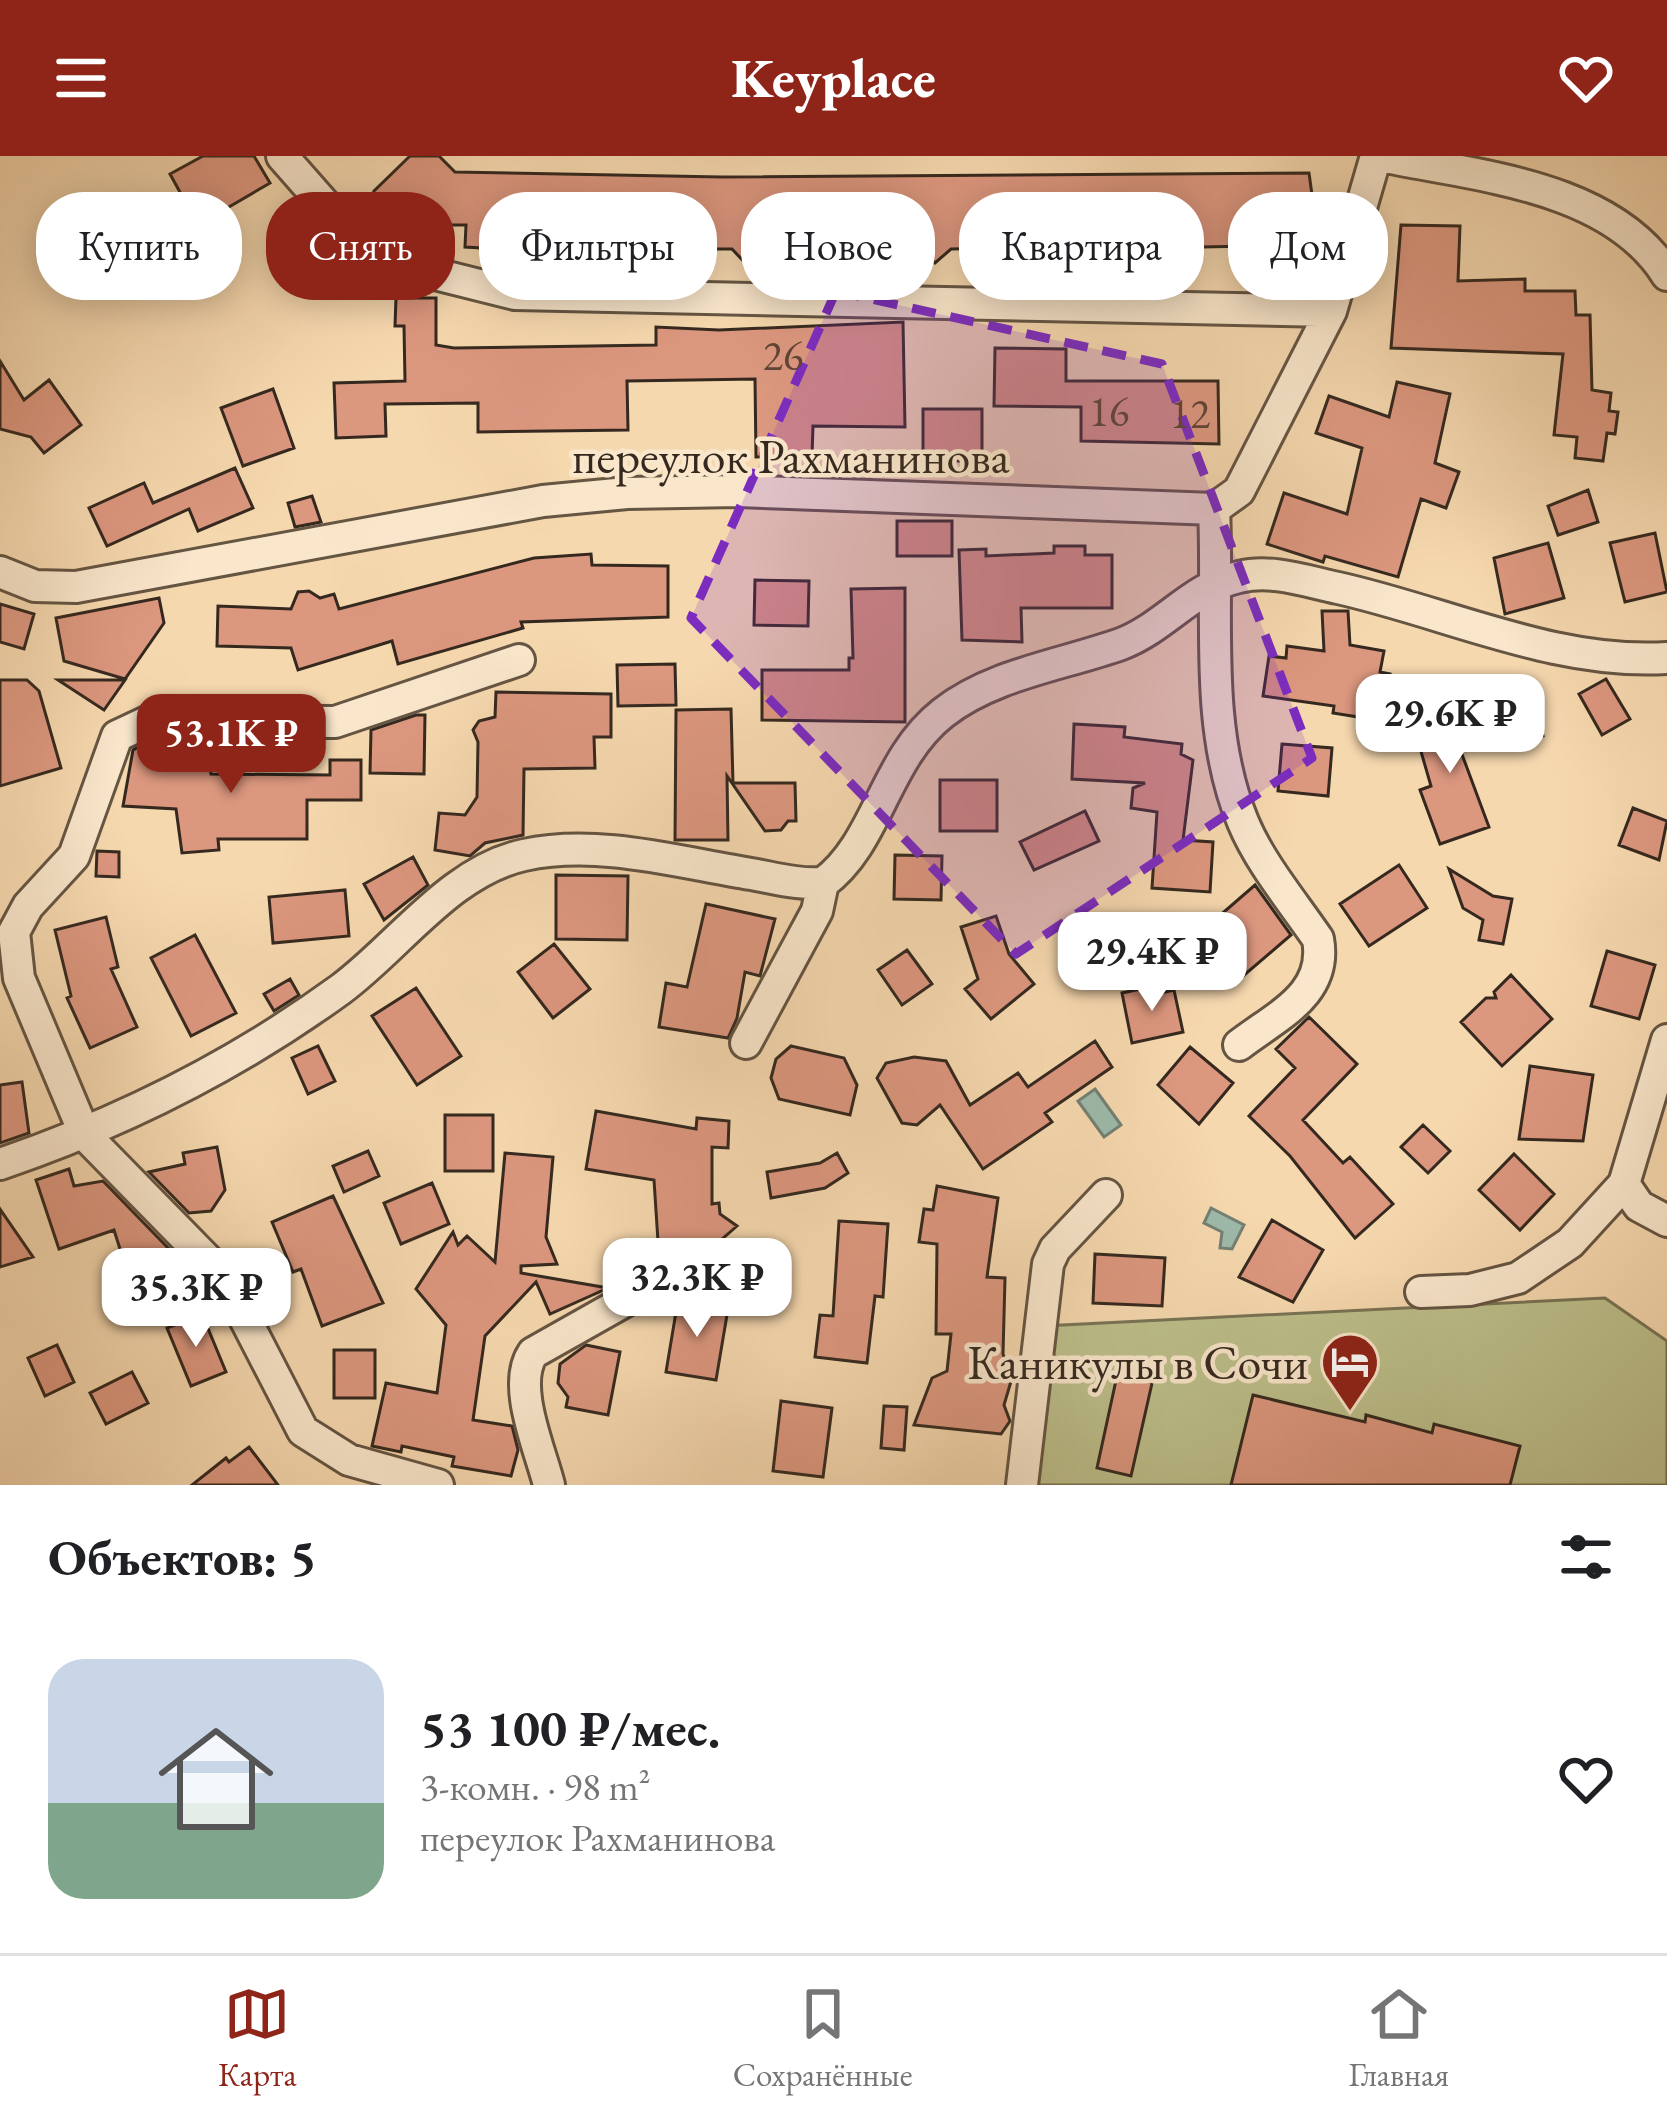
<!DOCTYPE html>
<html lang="ru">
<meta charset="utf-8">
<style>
body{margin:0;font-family:"EB Garamond",serif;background:#f6f6f6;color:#202124;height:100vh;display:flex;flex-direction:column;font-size:45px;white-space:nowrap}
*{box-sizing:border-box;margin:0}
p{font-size:39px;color:#757577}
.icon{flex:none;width:66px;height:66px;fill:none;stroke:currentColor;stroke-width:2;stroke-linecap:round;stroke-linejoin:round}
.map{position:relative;height:1329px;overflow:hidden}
.details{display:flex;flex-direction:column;background:#fff;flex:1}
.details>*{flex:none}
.top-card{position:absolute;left:36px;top:36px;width:1596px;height:108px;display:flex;gap:24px}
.price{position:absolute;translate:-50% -102px;padding:0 27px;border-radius:24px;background:#fff;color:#222;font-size:39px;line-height:78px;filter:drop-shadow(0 3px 6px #0008)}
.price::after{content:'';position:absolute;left:50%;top:72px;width:36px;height:27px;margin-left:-18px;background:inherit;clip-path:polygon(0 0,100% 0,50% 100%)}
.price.current{background:#8f2418;color:#fff}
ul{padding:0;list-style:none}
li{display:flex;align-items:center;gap:36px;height:300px;padding:0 48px}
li+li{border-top:3px solid #e0e0e0}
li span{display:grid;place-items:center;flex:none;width:336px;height:240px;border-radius:36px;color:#555}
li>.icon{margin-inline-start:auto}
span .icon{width:144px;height:144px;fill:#fffc;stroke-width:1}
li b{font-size:51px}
h2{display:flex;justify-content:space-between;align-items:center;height:144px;padding:0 48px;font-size:51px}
.chip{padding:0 42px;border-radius:48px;background:#fff;box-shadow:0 6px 30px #0003;font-size:42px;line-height:108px}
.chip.current{background:#8f2418;color:#fff}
header{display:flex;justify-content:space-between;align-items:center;height:156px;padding:0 48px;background:#8f2418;color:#fff;font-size:54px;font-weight:800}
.dock{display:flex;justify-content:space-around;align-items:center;height:168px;border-top:3px solid #e0e0e0;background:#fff;font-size:33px;color:#757577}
.dock a{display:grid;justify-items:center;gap:6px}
.dock .current{color:#8f2418}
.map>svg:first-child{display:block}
</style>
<header><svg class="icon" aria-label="menu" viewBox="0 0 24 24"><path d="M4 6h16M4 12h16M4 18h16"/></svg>Keyplace<svg class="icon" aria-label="heart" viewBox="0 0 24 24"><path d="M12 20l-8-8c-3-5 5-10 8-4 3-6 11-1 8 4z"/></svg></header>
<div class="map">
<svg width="1667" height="1329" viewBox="0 0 1667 1329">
<rect width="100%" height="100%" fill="#f6d8af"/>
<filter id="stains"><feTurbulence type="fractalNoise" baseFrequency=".00167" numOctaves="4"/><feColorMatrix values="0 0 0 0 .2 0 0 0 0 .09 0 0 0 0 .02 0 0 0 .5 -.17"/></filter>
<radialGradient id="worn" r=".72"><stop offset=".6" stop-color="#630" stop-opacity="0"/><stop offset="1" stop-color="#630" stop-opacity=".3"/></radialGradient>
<!-- green -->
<path fill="#bcbf8b" stroke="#787455" stroke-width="3" d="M 1605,1142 L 1667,1185 L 1667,1329 L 1025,1329 L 1043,1170 Z"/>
<!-- water -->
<path fill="#9dbaab" stroke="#738073" stroke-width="3" d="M 1095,933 L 1121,969 L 1104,981 L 1078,945 Z
M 1211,1052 L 1244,1069 L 1232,1093 L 1220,1092 L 1222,1076 L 1204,1067 Z"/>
<!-- building -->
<path fill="#dc977f" stroke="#35291f" stroke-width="3" d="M 203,0 L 254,0 L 270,27 L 198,69 L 170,18 Z
M 410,0 L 439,0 L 455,16 L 722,21 L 1309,17 L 1316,68 L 1310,68 L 1310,89 L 1297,89 L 1277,111 L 1255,90 L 1201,91 L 1185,108 L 1169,91 L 1120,91 L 1102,107 L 1087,91 L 1037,92 L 1021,106 L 1007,92 L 951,93 L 935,107 L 920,92 L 868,92 L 853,106 L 838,91 L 825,91 L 825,71 L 784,71 L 783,93 L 765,93 L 748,110 L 732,93 L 681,93 L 664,108 L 649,92 L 598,92 L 581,107 L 567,92 L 511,92 L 495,106 L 481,92 L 465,91 L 466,69 L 438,69 L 429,60 L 414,76 L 374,35 Z
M 1401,69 L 1460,70 L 1458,125 L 1525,123 L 1525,135 L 1575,135 L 1576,159 L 1590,159 L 1592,234 L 1611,237 L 1609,255 L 1618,256 L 1615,278 L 1607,277 L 1603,305 L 1575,302 L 1577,281 L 1554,279 L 1563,198 L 1391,192 Z
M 396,142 L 436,142 L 436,189 L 454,192 L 656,189 L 656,171 L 719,174 L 903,166 L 905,271 L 813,270 L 812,300 L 756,301 L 755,223 L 627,225 L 628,274 L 478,276 L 478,247 L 385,248 L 386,280 L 336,282 L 334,227 L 405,225 L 404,170 L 395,170 Z
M 995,192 L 1066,193 L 1066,225 L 1218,225 L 1219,288 L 1081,285 L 1081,251 L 994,250 Z
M 0,205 L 24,244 L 49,224 L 81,269 L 44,297 L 31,281 L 0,273 Z
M 1397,226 L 1450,238 L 1435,307 L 1459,316 L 1446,352 L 1421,343 L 1398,421 L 1325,400 L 1323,406 L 1267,388 L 1284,337 L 1347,358 L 1362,292 L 1316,277 L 1329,240 L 1389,261 Z
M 273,233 L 294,292 L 243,310 L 221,252 Z
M 923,253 L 982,253 L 982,305 L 923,305 Z
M 235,312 L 253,352 L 198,375 L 189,353 L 107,390 L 89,352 L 144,327 L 153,347 Z
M 1588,334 L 1598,366 L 1558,379 L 1548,350 Z
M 312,340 L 321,366 L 295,371 L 288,347 Z
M 897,365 L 952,365 L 952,400 L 897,400 Z
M 1655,377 L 1667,436 L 1625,446 L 1610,387 Z
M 1548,387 L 1564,442 L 1505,458 L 1494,402 Z
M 1054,390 L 1085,390 L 1085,399 L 1112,399 L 1112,452 L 1021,452 L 1022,486 L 962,484 L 959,394 L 986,393 L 986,400 L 1054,397 Z
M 591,398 L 592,409 L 668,410 L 668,461 L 521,466 L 523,472 L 398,508 L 392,485 L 298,514 L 291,492 L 217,490 L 218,450 L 291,453 L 298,436 L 309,435 L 320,442 L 334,438 L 339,453 L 534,402 Z
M 755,424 L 809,425 L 808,470 L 754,469 Z
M 905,432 L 905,566 L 762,564 L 762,514 L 849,514 L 849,502 L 853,502 L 851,433 Z
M 159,442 L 164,467 L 125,523 L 64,505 L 56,462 Z
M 0,448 L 34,458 L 24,493 L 0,486 Z
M 1322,455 L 1348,455 L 1350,489 L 1384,495 L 1380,516 L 1390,518 L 1383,565 L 1333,557 L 1334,550 L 1263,540 L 1269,500 L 1286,502 L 1287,490 L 1324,495 Z
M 675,508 L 676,549 L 618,550 L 617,509 Z
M 1606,523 L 1630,563 L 1602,579 L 1579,538 Z
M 0,524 L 27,524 L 39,535 L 61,612 L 0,630 Z
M 58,524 L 125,524 L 104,554 Z
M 496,536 L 611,538 L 611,581 L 594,581 L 595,612 L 524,613 L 523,679 L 485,687 L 470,700 L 435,694 L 439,657 L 465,659 L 477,641 L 478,586 L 473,574 L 479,565 L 495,561 Z
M 1469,551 L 1477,579 L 1457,585 L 1489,671 L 1440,688 L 1420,634 L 1431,630 L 1413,568 Z
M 731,553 L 733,627 L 795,627 L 796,665 L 788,665 L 781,674 L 765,675 L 727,620 L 728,684 L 675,684 L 676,554 Z
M 1536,554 L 1543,580 L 1507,590 L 1499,564 Z
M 416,559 L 425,559 L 424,618 L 370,617 L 371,574 Z
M 1074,568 L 1125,571 L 1124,581 L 1182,588 L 1181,598 L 1193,604 L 1183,684 L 1213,686 L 1210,736 L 1152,732 L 1157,656 L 1131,652 L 1133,632 L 1145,627 L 1072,623 Z
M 145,588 L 208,591 L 211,618 L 330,619 L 330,604 L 361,604 L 361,644 L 307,644 L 307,683 L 218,683 L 219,694 L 182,697 L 176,653 L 123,650 L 133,594 Z
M 1282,588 L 1332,592 L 1328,640 L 1278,635 Z
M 940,624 L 997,624 L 997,675 L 940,675 Z
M 1633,652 L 1667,665 L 1659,704 L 1619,689 Z
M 1085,655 L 1099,685 L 1034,714 L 1020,686 Z
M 97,695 L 119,696 L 119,721 L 96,720 Z
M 895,699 L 942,700 L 941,744 L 894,743 Z
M 413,701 L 428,729 L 384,764 L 364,728 Z
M 1399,709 L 1427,752 L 1369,790 L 1340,748 Z
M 1449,713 L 1493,740 L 1512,743 L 1503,788 L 1479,784 L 1483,764 L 1463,752 Z
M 556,719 L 628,720 L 627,784 L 556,783 Z
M 1255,729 L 1291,779 L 1242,821 L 1202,775 Z
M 345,734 L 349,780 L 273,787 L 269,741 Z
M 706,748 L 775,763 L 760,820 L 745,816 L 737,862 L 728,882 L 659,871 L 666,827 L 687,831 Z
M 996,760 L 1009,798 L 1034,828 L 991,863 L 965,833 L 978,823 L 961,771 Z
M 106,761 L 118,811 L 111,813 L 137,871 L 90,892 L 67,842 L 71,840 L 55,774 Z
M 195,779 L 236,857 L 191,880 L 151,802 Z
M 554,788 L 590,833 L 553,862 L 518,816 Z
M 907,794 L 932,828 L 902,849 L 878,814 Z
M 1607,795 L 1655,809 L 1639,863 L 1591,850 Z
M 1511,819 L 1552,863 L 1502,910 L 1461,866 L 1486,842 L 1496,842 L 1494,836 Z
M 290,823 L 299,839 L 274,855 L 264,838 Z
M 1159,829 L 1161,837 L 1174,834 L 1183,876 L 1132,887 L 1122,837 Z
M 416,832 L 461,900 L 417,929 L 372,860 Z
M 1309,861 L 1357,908 L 1303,964 L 1343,1007 L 1350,1001 L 1393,1048 L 1355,1082 L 1290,1000 L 1249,960 L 1295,912 L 1276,893 Z
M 1095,885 L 1112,911 L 1045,957 L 1052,966 L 983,1013 L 940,949 L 917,969 L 902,967 L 877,922 L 886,907 L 914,901 L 946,905 L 970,949 L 1018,917 L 1028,931 Z
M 318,890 L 335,925 L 308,938 L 292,902 Z
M 791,890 L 844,902 L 857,929 L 850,959 L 779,943 L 771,922 L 776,903 Z
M 1190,891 L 1233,927 L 1199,968 L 1158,929 Z
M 1530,910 L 1593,919 L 1583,985 L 1519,983 Z
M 22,926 L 29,977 L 0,987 L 0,929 Z
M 596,955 L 696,973 L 697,962 L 729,965 L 728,992 L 712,991 L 712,1048 L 719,1047 L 720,1058 L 737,1070 L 720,1085 L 720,1097 L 659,1101 L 654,1024 L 586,1013 Z
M 445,959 L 493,959 L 493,1015 L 445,1015 Z
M 1423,969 L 1450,995 L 1428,1017 L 1401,991 Z
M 217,991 L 225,1034 L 211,1055 L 189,1057 L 149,1016 L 185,1008 L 183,997 Z
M 368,995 L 379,1020 L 344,1036 L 333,1010 Z
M 505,997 L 553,1001 L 546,1081 L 557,1108 L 521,1110 L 521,1117 L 608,1132 L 550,1158 L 536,1126 L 485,1180 L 473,1264 L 512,1270 L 518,1294 L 511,1320 L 452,1310 L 454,1301 L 402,1290 L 401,1296 L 372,1290 L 386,1227 L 437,1237 L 446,1169 L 416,1133 L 453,1076 L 458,1089 L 467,1080 L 495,1106 Z
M 837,997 L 848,1017 L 825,1032 L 771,1042 L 767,1016 L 820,1007 Z
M 1514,998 L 1554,1038 L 1520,1074 L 1479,1034 Z
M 69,1013 L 74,1030 L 103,1025 L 170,1094 L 177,1117 L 132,1131 L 114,1074 L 59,1093 L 36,1024 Z
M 432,1027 L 449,1068 L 401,1088 L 384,1047 Z
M 937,1030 L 998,1042 L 987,1121 L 1005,1122 L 1003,1198 L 1012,1222 L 1004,1249 L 1010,1265 L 1001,1278 L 914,1269 L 932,1222 L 947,1215 L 951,1178 L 936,1178 L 937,1088 L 919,1086 L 924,1053 L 933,1054 Z
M 333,1040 L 383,1147 L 322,1170 L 301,1113 L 293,1116 L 272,1066 Z
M 0,1053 L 33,1101 L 0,1111 Z
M 1272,1064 L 1323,1094 L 1293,1146 L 1239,1121 Z
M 839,1065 L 888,1068 L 883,1141 L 875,1140 L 867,1207 L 815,1201 L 820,1159 L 833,1160 Z
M 1095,1098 L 1165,1102 L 1162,1150 L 1093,1147 Z
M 678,1144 L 728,1153 L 716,1224 L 666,1216 Z
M 202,1158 L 226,1216 L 191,1230 L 167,1172 Z
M 57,1189 L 74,1226 L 45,1240 L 28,1202 Z
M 586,1189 L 620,1196 L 608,1259 L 566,1251 L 568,1241 L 558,1227 L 560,1208 Z
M 334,1194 L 375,1194 L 375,1242 L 334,1242 Z
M 1120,1206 L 1155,1214 L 1131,1320 L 1097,1312 Z
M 132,1216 L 148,1247 L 106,1268 L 90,1237 Z
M 1253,1239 L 1365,1266 L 1366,1259 L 1432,1277 L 1434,1268 L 1520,1290 L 1510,1329 L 1231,1329 Z
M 781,1245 L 832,1252 L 823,1321 L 773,1315 Z
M 884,1250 L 907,1251 L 904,1294 L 881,1292 Z
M 249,1291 L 278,1329 L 192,1329 L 226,1302 L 229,1306 Z"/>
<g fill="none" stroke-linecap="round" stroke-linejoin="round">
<defs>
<path id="minor" d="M 282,0 L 347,74 L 411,112 L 515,138 L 1331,155
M 1381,0 C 1476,20 1611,29 1667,119
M 1214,353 C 1219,455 1203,570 1243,666 C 1260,707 1292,745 1318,783 C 1328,838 1278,859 1239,889
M 0,416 L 35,430 L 76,431 L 543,345 L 627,337 L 738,335 L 1214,353 L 1239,335 L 1331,155 L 1376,0
M 746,887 L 817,755 L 823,727
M 0,1008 C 120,967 238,908 341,833 C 399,790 450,715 524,699 C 598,683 677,706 751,718 C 774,722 799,729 823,727 C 878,687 884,603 943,557 C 993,518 1062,509 1121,488 C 1164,472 1192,431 1239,421 C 1272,413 1305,425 1338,432 C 1446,456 1555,509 1667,502
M 1624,1028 L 1639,1050 L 1667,1065
M 1421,1136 L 1470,1134 L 1518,1122 L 1570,1087 L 1624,1028 L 1667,884
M 438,1329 L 349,1304 L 303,1275 L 223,1120 L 85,979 L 19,822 L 14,776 L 28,750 L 74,700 L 117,580 L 149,565 L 335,566 L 519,504
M 549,1329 C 540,1293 511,1229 533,1197 L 650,1131
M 1022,1329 L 1048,1108 L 1055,1093 L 1106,1039"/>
</defs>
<!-- minor casing -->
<use href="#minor" stroke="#655543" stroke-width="36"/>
<!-- minor -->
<use href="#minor" stroke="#f9e6cb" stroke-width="30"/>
</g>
<!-- marked area -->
<path fill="#7b2cbf" fill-opacity="0.2" stroke="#7b2cbf" stroke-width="9" stroke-dasharray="24 15" stroke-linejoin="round" d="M 836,135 L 1162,208 L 1312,602 L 1016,798 L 691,462 Z"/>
<!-- icons -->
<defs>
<symbol id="hotel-pin" viewBox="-11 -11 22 30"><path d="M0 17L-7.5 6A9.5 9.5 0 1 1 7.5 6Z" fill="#8f2418" stroke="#f9e6cb"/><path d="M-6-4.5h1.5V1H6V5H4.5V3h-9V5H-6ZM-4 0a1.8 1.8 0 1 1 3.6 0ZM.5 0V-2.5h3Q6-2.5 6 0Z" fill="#fff"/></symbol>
</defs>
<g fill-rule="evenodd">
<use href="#hotel-pin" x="1317" y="1173" width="66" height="90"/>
</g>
<g text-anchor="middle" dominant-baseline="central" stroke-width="9" stroke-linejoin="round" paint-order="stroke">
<!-- number labels -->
<g font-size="42" fill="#5f4437">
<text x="783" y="199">26</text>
<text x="1109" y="255">16</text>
<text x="1190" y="257">12</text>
</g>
<!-- street labels -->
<g font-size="48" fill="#35291f" stroke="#f9e6cb">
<text x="791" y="300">переулок Рахманинова</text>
</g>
<!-- poi labels -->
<g font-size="48" fill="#35291f" stroke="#f9e6cb" text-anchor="end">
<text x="1308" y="1206">Каникулы в Сочи</text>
</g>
</g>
<rect width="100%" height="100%" filter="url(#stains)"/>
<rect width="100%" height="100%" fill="url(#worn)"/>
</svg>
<b class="price" style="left:1450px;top:620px">29.6K ₽</b>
<b class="price current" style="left:231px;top:640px">53.1K ₽</b>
<b class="price" style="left:1152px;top:858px">29.4K ₽</b>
<b class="price" style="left:697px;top:1184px">32.3K ₽</b>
<b class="price" style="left:196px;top:1194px">35.3K ₽</b>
<div class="top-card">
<a class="chip">Купить</a>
<a class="chip current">Снять</a>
<a class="chip">Фильтры</a>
<a class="chip">Новое</a>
<a class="chip">Квартира</a>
<a class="chip">Дом</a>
</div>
</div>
<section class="details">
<h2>Объектов: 5<svg class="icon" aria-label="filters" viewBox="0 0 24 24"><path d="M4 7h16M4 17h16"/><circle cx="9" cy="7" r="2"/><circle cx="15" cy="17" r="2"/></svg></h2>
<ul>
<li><span style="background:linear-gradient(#c9d6e8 60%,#7fa58c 0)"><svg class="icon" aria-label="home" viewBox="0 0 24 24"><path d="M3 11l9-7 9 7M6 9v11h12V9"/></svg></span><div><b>53 100 ₽/мес.</b><p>3-комн. · 98 m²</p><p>переулок Рахманинова</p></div><svg class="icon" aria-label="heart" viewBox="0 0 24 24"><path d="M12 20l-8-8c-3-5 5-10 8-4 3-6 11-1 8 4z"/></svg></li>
</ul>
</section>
<nav class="dock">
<a class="current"><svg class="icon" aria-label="map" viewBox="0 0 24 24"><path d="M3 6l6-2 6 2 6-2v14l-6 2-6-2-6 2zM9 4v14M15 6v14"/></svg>Карта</a>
<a><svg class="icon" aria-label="saved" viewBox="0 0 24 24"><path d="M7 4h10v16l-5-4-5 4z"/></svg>Сохранённые</a>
<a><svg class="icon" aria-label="home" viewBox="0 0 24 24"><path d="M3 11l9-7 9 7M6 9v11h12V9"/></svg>Главная</a>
</nav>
